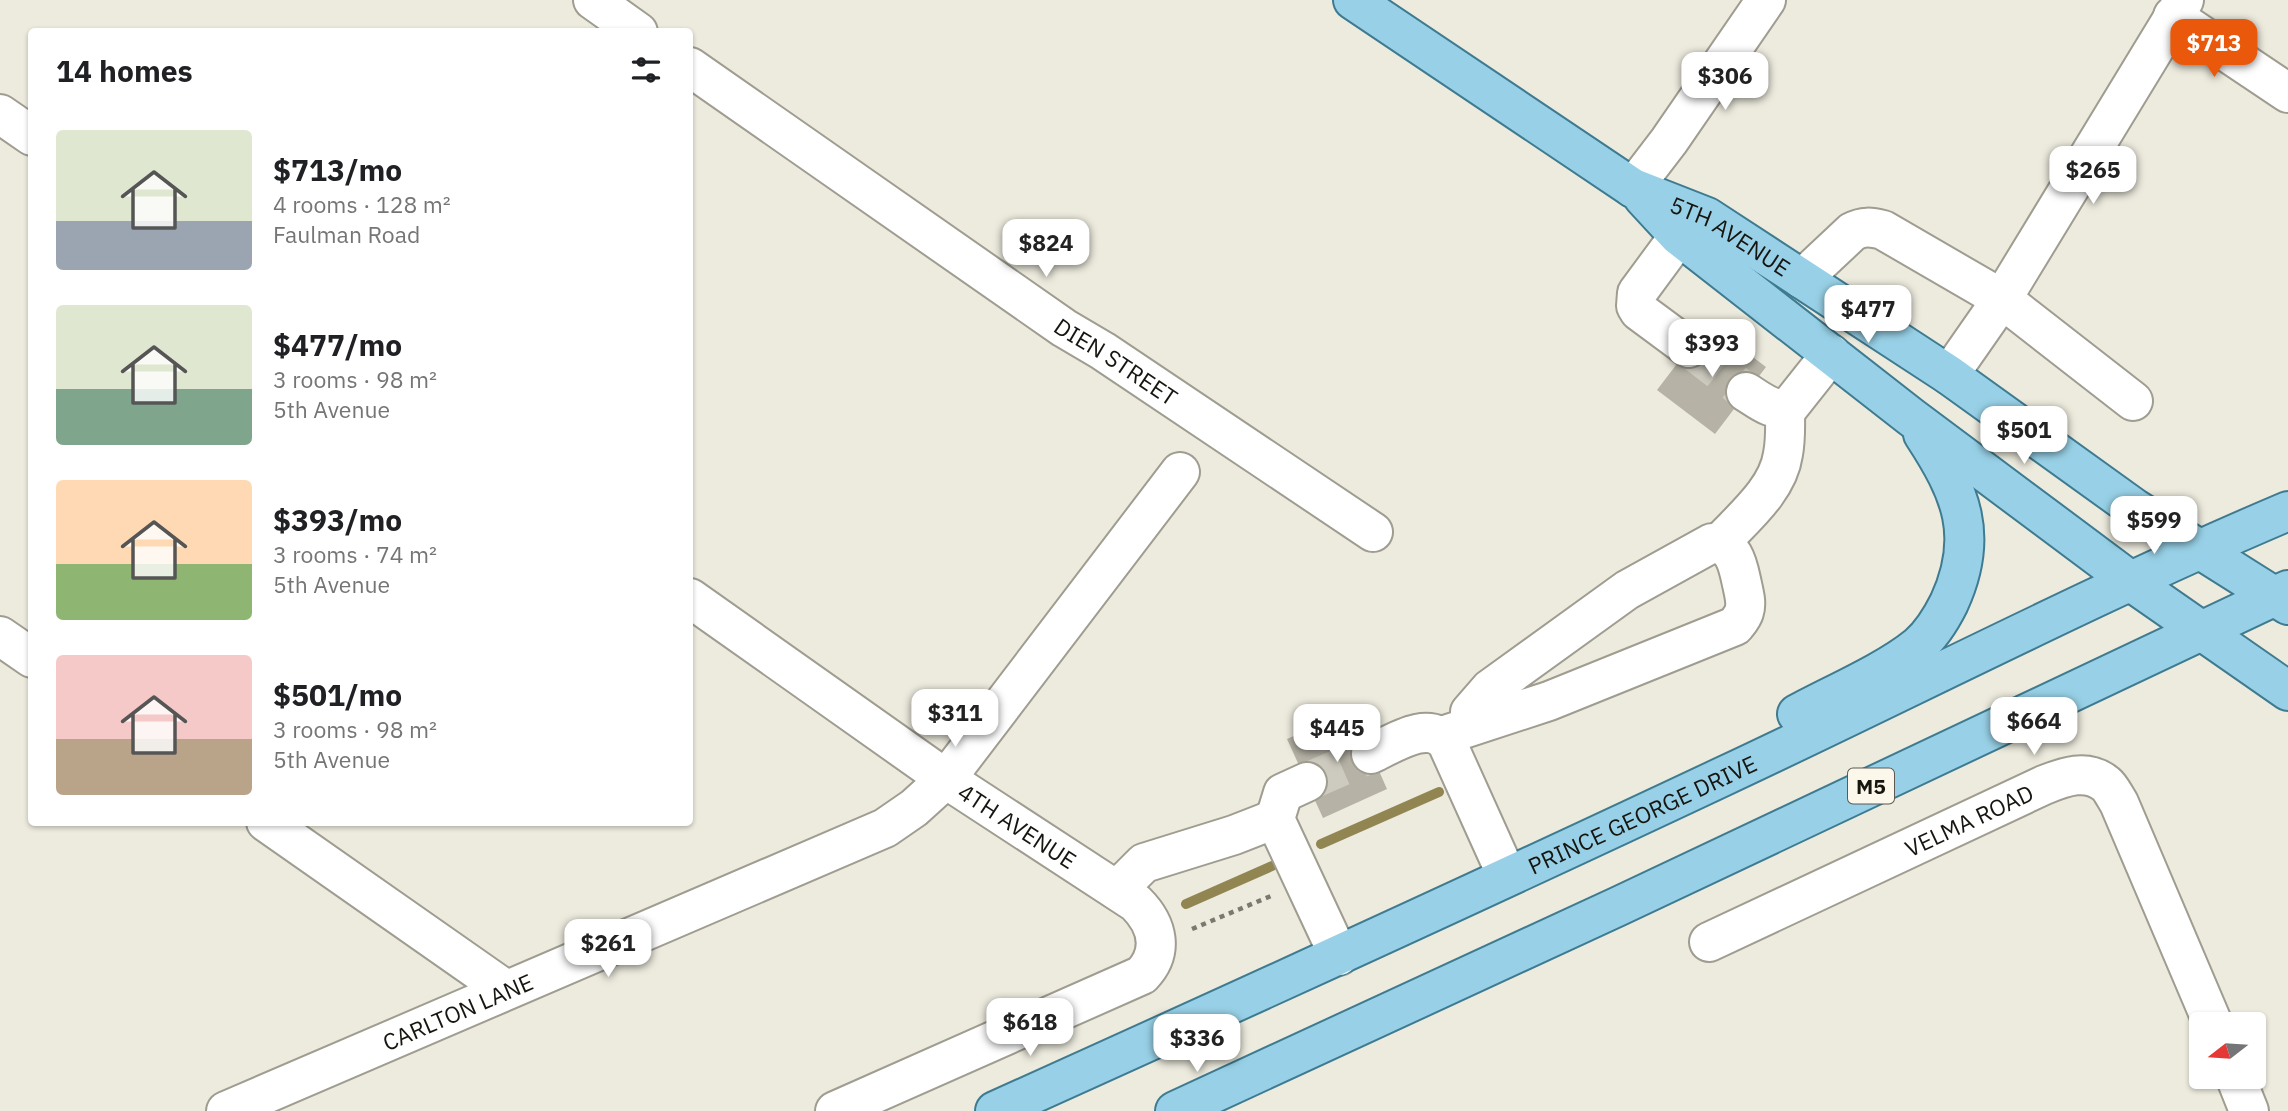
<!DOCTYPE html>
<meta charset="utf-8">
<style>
body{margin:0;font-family:"IBM Plex Sans",sans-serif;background:#f6f6f6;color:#202124;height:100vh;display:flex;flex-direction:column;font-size:26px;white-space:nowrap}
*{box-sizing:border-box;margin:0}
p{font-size:23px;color:#757577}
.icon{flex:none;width:38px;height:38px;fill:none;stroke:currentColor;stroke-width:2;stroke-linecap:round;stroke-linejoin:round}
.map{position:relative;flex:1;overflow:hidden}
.side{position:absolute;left:28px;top:28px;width:665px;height:798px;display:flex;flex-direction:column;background:#fff;border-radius:7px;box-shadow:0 2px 5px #0004}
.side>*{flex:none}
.needle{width:46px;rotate:253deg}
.controls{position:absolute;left:2189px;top:1012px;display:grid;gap:14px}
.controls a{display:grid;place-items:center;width:77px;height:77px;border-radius:7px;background:#fff;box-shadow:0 2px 5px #0004;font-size:35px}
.price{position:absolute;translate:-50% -60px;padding:0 16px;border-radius:14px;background:#fff;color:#222;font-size:23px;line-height:46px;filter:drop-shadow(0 2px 4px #0008)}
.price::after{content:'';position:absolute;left:50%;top:42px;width:21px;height:16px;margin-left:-10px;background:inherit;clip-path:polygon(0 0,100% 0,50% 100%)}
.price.selected{background:#ea580c;color:#fff}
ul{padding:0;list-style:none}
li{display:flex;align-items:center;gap:21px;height:175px;padding:0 28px}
li span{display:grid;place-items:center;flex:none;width:196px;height:140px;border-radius:7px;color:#555}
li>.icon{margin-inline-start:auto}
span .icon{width:84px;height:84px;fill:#fffc;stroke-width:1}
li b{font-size:30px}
h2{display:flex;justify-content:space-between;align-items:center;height:84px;padding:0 28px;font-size:30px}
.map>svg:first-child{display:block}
</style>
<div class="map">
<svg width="2288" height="1111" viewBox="0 0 2288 1111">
<rect width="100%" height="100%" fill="#edebde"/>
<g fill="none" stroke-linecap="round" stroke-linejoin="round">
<!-- stream -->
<path stroke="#918652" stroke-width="10" d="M 1321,844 L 1439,792
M 1186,904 L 1272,866"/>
</g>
<!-- building -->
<path fill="#b6b3a6" d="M 1708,323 L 1766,367 L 1715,434 L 1657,390 Z
M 1352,710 L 1387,789 L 1323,818 L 1287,739 Z"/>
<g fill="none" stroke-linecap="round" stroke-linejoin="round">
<!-- minor-tunnel -->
<path stroke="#cdcbbf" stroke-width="38" stroke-dasharray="38 19" stroke-linecap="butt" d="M 1689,348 L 1746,392
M 1307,782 L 1371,754"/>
<defs>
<g id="minor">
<path d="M 593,0 L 638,32"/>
<path d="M 2173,16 L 2288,93"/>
<path id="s1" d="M 690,67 L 1064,328 L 1103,351 L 1373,532"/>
<path d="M 0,114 L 32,136"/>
<path d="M 1633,188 L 1669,141 L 1766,0"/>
<path d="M 1679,236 L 1637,293 L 1636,306 L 1639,311 L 1689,348"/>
<path d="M 1802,279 L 1852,232 C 1863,226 1871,227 1883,230 L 2002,299 L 2133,401"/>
<path d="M 1949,375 L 2002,299 L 2184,0"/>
<path d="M 1746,392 C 1759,400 1774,413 1789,407 L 1831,354"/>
<path d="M 1719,544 C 1743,518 1778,490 1783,454 C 1786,439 1785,424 1785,409"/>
<path id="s2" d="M 690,598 L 946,779 L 1136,903 C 1158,925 1164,952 1142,975 L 835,1111"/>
<path d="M 0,636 L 32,658"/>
<path d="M 1442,736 L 1549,701 L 1735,626 C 1738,622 1742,618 1744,612 C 1747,603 1744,594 1742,584 C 1738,566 1735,544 1712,543 L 1627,590 L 1490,689 L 1470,712 L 1472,725"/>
<path d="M 1371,754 C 1393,744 1428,719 1447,743 L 1507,876"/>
<path d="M 1307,782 L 1283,793 L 1275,819 L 1339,956"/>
<path d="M 266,822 L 506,990"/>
<path d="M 1117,890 L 1144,863 L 1234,835 L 1275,819"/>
<path id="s3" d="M 1709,942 L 2044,785 C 2064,777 2087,768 2106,784 C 2111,788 2115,797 2119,803 L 2213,1024"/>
<path d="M 2235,1076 L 2249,1111"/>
<path id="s4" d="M 226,1111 L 885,828 L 914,808 L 946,779 L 1180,472"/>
</g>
<g id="major">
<path id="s5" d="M 1353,0 L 1633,188 L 1707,217 L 1949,375 L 2134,508 L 2288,605"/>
<path d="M 1643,197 L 1679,236 L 1911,417 L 2140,588 L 2288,691"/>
<path d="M 1797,714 C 1834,694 1886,672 1918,646 C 1931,635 1941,619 1949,603 C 1980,536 1961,492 1923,434"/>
<path id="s6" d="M 995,1111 C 1239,1001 1482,890 1724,776 C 1912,688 2097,592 2288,511"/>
<path d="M 1175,1111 L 1619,906 L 2288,590"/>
</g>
</defs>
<!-- minor casing -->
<use href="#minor" stroke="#9f9c90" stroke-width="42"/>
<!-- major casing -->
<use href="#major" stroke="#3e7b91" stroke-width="42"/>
<!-- path -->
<path stroke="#7a7970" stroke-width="4.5" stroke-dasharray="5 5" stroke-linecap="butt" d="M 1192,929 L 1271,896"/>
<!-- minor -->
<use href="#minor" stroke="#fff" stroke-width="38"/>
<!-- major -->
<use href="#major" stroke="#98d1e7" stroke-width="38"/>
</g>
<g text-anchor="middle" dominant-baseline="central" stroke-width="7" stroke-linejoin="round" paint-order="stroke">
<!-- shield labels -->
<rect fill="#fbf8eb" stroke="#5b5952" stroke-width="2" x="1848" y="768.5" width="46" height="35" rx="5"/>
<g font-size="21" font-weight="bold" fill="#161510">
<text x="1871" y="786">M5</text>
</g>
<!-- street labels -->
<g font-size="23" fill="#161510" stroke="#fbf8eb">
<text stroke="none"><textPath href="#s5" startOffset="446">5TH AVENUE</textPath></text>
<text stroke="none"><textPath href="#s1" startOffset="518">DIEN STREET</textPath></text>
<text stroke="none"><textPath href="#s6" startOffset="712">PRINCE GEORGE DRIVE</textPath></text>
<text stroke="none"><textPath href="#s3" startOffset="287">VELMA ROAD</textPath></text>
<text stroke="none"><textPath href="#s2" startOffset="399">4TH AVENUE</textPath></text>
<text stroke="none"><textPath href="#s4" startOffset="252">CARLTON LANE</textPath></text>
</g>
</g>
</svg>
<div class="controls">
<a><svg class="needle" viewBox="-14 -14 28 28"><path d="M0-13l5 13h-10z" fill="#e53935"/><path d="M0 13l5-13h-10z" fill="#757577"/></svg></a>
</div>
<b class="price selected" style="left:2214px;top:79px">$713</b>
<b class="price" style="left:1725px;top:112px">$306</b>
<b class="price" style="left:2093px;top:206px">$265</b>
<b class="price" style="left:1046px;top:279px">$824</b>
<b class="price" style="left:1868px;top:345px">$477</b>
<b class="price" style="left:1712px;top:379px">$393</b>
<b class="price" style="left:2024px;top:466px">$501</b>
<b class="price" style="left:2154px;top:556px">$599</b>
<b class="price" style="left:955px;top:749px">$311</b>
<b class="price" style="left:2034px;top:757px">$664</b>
<b class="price" style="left:1337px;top:764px">$445</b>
<b class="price" style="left:608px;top:979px">$261</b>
<b class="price" style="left:1030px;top:1058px">$618</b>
<b class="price" style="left:1197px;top:1074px">$336</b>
<section class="side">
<h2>14 homes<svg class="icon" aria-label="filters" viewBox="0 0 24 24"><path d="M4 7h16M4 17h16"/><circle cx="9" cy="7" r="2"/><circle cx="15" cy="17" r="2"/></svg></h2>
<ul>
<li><span style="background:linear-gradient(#dfe7d0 65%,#9aa5b1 0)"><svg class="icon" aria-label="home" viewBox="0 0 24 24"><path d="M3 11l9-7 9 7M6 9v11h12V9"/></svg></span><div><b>$713/mo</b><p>4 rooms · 128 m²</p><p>Faulman Road</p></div></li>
<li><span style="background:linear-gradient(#dfe7d0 60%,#7fa58c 0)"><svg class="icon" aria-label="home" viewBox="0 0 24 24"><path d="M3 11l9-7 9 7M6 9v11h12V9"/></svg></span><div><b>$477/mo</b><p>3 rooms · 98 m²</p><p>5th Avenue</p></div></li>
<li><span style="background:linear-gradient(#ffd9b3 60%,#8fb573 0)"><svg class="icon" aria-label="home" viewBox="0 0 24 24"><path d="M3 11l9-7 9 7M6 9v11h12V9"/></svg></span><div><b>$393/mo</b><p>3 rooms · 74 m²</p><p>5th Avenue</p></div></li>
<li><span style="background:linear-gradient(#f6c9c9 60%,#b9a48a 0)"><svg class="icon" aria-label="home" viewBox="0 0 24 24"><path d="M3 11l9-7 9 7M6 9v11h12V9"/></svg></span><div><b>$501/mo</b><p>3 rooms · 98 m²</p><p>5th Avenue</p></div></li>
</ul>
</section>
</div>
